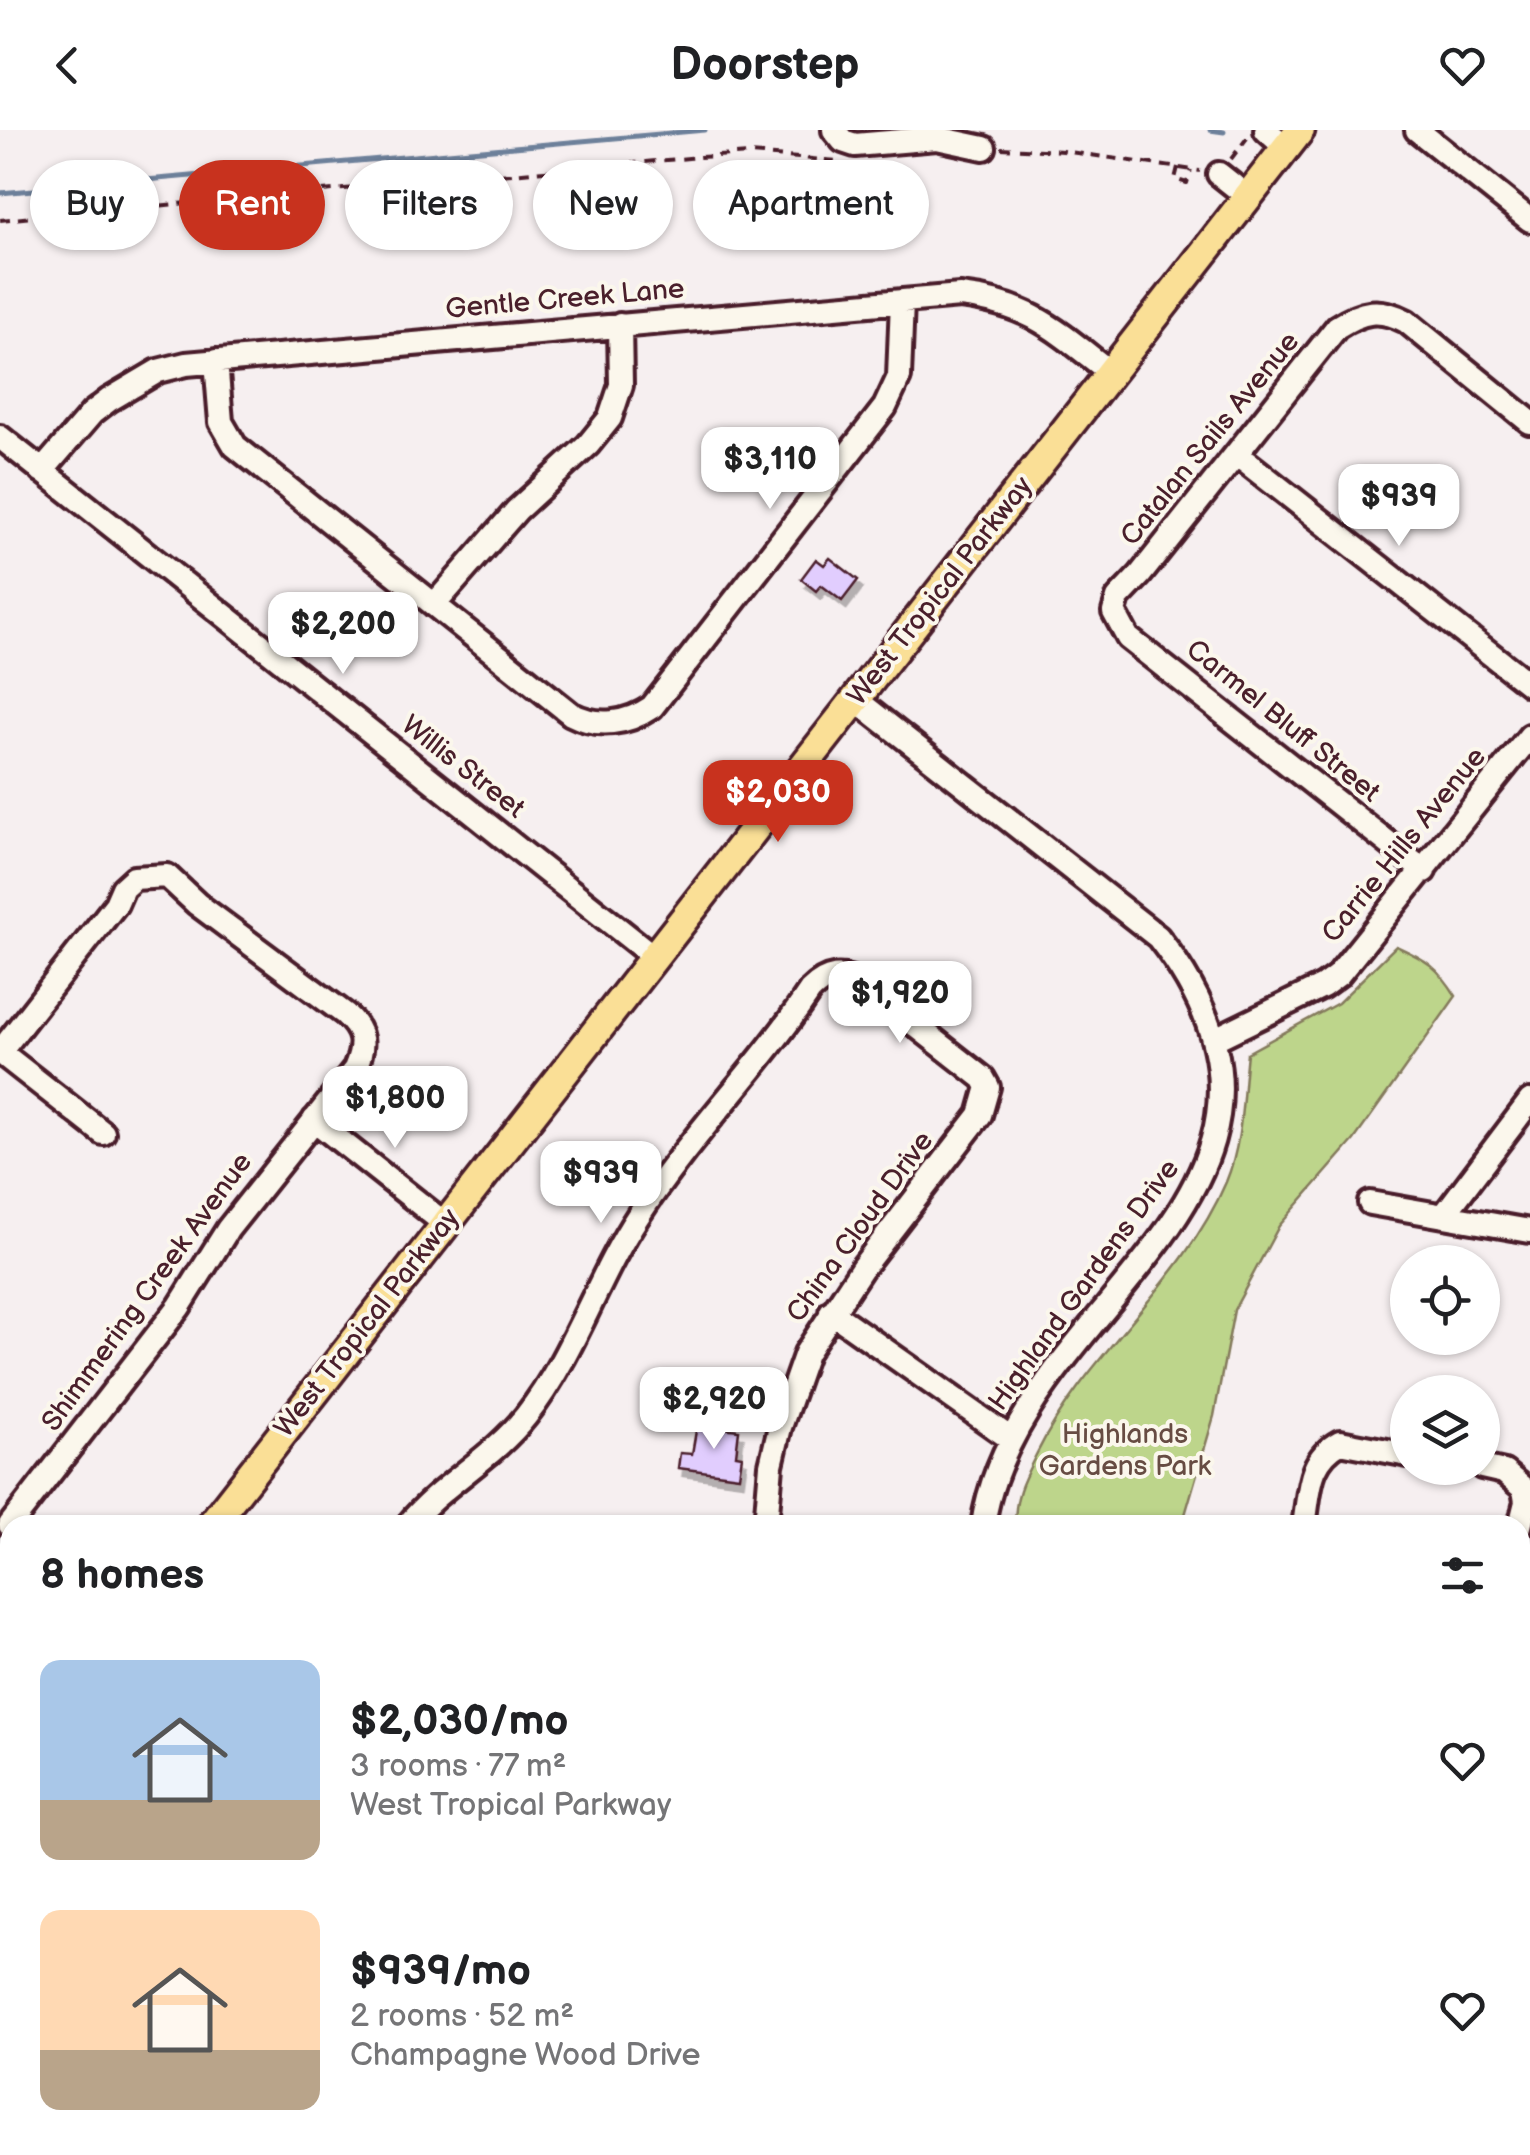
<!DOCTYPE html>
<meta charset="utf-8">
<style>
body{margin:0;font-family:"Balsamiq Sans",sans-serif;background:#f2f2f2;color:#202124;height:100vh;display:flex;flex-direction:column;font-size:38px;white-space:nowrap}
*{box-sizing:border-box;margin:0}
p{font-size:32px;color:#757577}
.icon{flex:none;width:55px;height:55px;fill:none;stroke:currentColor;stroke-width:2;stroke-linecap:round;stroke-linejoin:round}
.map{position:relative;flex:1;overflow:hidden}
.side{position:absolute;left:0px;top:1385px;width:1530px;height:640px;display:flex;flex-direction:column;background:#fff;border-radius:30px 30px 0 0;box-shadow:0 2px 8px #0004}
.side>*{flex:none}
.hud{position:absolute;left:30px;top:30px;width:1000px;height:90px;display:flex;gap:20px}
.controls{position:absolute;left:1390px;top:1115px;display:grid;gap:20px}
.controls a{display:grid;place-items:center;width:110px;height:110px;border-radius:50%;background:#fff;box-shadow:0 2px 8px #0004;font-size:50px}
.price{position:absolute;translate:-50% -85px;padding:0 22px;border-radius:20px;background:#fff;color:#222;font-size:32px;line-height:65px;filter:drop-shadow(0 2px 5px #0008)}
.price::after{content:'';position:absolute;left:50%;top:60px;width:30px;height:22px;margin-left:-15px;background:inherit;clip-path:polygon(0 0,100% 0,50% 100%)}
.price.on{background:#c8321e;color:#fff}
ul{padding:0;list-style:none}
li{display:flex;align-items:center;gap:30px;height:250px;padding:0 40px}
li span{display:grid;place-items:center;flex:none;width:280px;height:200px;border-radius:20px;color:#555}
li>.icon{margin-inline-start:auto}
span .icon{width:120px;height:120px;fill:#fffc;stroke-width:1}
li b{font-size:42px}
h2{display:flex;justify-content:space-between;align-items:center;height:120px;padding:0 40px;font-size:42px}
.pill{padding:0 35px;border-radius:45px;background:#fff;box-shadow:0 2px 8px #0004;font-size:35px;line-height:90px}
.pill.on{background:#c8321e;color:#fff}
header{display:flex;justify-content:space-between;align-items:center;height:130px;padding:0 40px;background:#fff;font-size:45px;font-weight:700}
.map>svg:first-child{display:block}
</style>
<header><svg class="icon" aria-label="back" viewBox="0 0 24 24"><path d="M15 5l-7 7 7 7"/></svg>Doorstep<svg class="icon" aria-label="heart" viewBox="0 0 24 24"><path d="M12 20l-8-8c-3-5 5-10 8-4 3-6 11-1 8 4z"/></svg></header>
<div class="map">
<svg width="1530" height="2025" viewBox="0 0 1530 2025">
<defs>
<filter id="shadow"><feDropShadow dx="4.5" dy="8" stdDeviation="0" flood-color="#0004"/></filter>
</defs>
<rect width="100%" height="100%" fill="#f6eff0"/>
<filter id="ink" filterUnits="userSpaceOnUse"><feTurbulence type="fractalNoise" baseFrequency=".01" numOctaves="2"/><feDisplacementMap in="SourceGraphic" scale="20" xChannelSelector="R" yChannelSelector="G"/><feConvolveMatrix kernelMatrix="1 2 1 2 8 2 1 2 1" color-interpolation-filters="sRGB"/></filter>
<g filter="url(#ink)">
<!-- green -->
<path fill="#bdd58b" stroke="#847a5b" stroke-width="2.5" d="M 1396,816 C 1427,830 1438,837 1456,866 L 1354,1010 L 1279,1096 L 1234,1180 L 1214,1286 L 1182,1395 L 1015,1395 C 1015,1364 1023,1351 1037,1323 C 1086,1224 1183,1154 1226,1052 C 1243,1011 1242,967 1247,923 L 1338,873 Z"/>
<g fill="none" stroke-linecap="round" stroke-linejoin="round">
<!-- stream -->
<path stroke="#6d809a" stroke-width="5" d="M 1210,0 L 1224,2
M 0,63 L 705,0"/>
</g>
<!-- building -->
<path fill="#e1cdfe" stroke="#4a1f2b" stroke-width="2.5" filter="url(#shadow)" d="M 830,428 L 858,450 L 842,471 L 821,455 L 816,461 L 801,449 L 816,429 L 824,435 Z
M 697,1295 L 739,1300 L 736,1325 L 742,1326 L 739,1346 L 678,1338 L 680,1323 L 692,1324 Z"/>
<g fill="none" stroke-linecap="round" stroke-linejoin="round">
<defs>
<path id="minor" d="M 834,0 L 843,11 L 855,15 L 937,8 L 984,18
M 1266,0 L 1286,18
M 1417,0 L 1530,90
M 1219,44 L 1248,67
M 216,231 L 221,292 L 235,316 L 571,584 C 598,598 627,594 652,577 L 885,277 L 899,247 L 902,171
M 0,307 L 654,827
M 1236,324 L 1530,555
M 42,341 L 92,283 L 109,270 L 158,241 L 186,234 L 960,166 C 1031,174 1057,201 1111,243
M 434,475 L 517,380 L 588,315 L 610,288 L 621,255 L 620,195
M 855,569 L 1158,807 C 1357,1062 1016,1172 983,1395
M 1424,741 L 1128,508 L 1114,482 L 1118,468 L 1140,445 L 1337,197 C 1362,181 1379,177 1406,191 L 1530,292
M 1213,910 L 1323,856 L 1338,845 L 1530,606
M 0,922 L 116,774 L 123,758 L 134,748 L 167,746 L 197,774 L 345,884 C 365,902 365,915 355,939 L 228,1099 L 179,1177 L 10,1395
M 0,922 L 103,1003
M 314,990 L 444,1093
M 1370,1073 L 1530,1101
M 1444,1085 L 1530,971
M 831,1182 L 1011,1309
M 1482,1337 L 1504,1342 L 1524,1359 L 1526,1372 L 1520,1396
M 408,1395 C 442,1354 492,1329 526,1286 C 574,1225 596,1150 638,1086 C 689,1007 758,939 810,861 C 827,844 842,842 863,854 L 983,948 L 988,957 L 980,985 L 862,1138 L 806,1223 L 780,1297 L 771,1335 L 766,1395
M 1304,1395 C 1310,1362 1307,1330 1340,1312 L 1408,1325
M 0,1951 L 10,1959
M 80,2015 L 93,2025
M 574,2015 L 586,2025
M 1187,2015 L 1195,2025
M 1430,2015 L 1434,2025
M 155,2025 L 162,2015
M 618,2025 L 630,2015
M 885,2025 L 893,2015"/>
<path id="major" d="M 211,1395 L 1300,0
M 0,1669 L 10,1656
M 0,1742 L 10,1750
M 347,2015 L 360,2025"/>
</defs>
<!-- minor casing -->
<use href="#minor" stroke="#4a1f2b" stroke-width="30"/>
<!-- major casing -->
<use href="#major" stroke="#4a1f2b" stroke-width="35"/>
<!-- path -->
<path stroke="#4a1f2b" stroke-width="4" stroke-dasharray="10 8" stroke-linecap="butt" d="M 1001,18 L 1063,21 L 1200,41
M 1231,29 L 1247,8
M 1178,37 L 1175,49 L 1187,53 L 1191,40
M 0,90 L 700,27 L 750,24 L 837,31"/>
<!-- minor -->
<use href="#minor" stroke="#fbf7ec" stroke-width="22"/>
<!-- major -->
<use href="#major" stroke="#fadf96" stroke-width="28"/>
</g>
</g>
<g text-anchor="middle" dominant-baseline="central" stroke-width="8" stroke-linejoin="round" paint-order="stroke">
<!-- street labels -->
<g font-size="28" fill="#4a1f2b" stroke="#fbf7ec">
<text transform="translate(565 169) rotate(-5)">Gentle Creek Lane</text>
<text transform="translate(1210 309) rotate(-51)">Catalan Sails Avenue</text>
<text transform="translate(940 461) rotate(-52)">West Tropical Parkway</text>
<text transform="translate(1283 591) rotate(39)">Carmel Bluff Street</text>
<text transform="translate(463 637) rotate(38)">Willis Street</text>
<text transform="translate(1404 715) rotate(-51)">Carrie Hills Avenue</text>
<text transform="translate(860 1097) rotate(-54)">China Cloud Drive</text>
<text transform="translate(1084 1155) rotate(-54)">Highland Gardens Drive</text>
<text transform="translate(147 1162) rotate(-54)">Shimmering Creek Avenue</text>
<text transform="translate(367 1193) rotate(-52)">West Tropical Parkway</text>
</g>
<!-- park labels -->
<g font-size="28" fill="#674c43" stroke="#fbf7ec">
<text x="1125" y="1304">Highlands<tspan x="1125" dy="32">Gardens Park</tspan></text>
</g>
</g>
</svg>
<div class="controls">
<a><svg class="icon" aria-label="locate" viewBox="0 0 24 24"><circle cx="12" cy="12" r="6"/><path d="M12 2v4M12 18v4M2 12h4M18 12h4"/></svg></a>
<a><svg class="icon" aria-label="layers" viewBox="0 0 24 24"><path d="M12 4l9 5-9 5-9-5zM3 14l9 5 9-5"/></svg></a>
</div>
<b class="price" style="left:770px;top:382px">$3,110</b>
<b class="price" style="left:1399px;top:419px">$939</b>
<b class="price" style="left:343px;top:547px">$2,200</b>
<b class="price on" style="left:778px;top:715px">$2,030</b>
<b class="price" style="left:900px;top:916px">$1,920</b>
<b class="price" style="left:395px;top:1021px">$1,800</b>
<b class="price" style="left:601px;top:1096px">$939</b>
<b class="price" style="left:714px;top:1322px">$2,920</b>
<div class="hud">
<a class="pill">Buy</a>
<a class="pill on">Rent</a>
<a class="pill">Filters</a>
<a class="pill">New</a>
<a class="pill">Apartment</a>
</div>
<section class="side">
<h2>8 homes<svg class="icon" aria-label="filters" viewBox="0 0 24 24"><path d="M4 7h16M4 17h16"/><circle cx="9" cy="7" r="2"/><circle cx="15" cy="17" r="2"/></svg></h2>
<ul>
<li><span style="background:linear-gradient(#a9c7e8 70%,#b9a48a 0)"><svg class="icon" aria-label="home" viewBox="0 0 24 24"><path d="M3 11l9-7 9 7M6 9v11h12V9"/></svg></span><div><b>$2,030/mo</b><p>3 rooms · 77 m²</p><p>West Tropical Parkway</p></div><svg class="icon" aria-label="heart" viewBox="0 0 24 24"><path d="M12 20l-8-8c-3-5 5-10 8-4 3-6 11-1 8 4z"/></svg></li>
<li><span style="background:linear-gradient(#ffd9b3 70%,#b9a48a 0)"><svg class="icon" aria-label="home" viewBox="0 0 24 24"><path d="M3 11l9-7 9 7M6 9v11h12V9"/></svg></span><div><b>$939/mo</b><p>2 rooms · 52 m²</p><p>Champagne Wood Drive</p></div><svg class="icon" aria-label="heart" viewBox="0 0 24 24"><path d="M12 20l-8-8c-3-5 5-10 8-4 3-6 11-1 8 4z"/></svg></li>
</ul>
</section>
</div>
